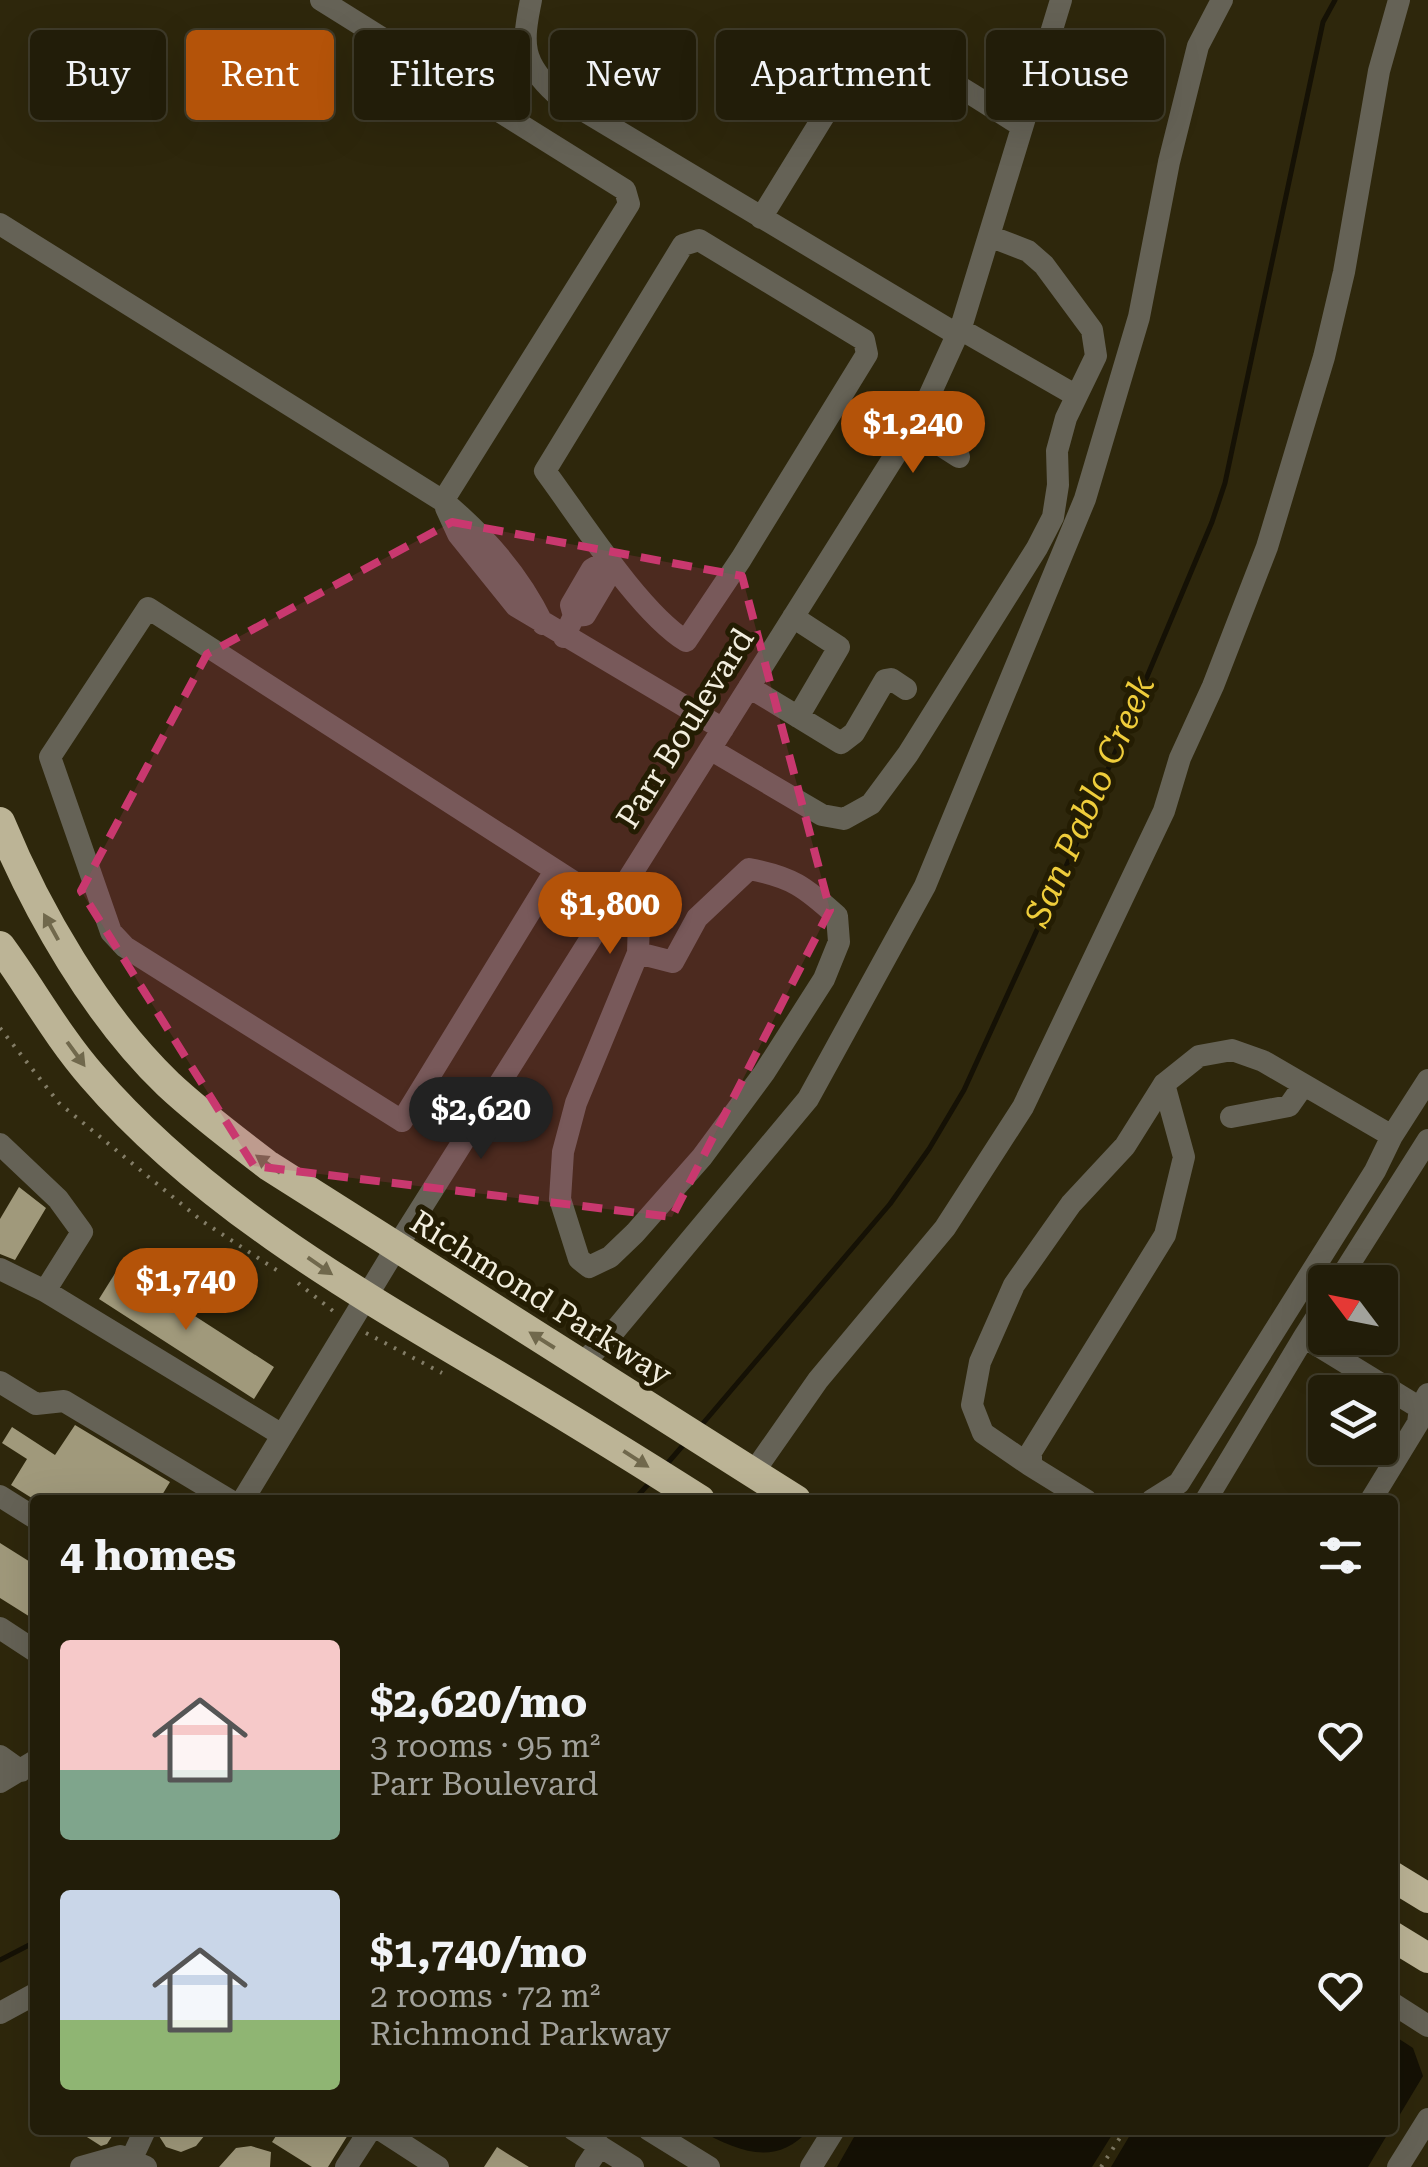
<!DOCTYPE html>
<meta charset="utf-8">
<style>
body{margin:0;font-family:"Roboto Serif",serif;background:#2a2612;color:#f1f3f6;height:100vh;display:flex;flex-direction:column;font-size:38px;white-space:nowrap}
*{box-sizing:border-box;margin:0}
p{font-size:32px;color:#a2a29c}
.icon{flex:none;width:55px;height:55px;fill:none;stroke:currentColor;stroke-width:2;stroke-linecap:round;stroke-linejoin:round}
.map{position:relative;flex:1;overflow:hidden}
.sheet{position:absolute;left:30px;top:1495px;width:1368px;height:640px;display:flex;flex-direction:column;background:#221d09;border-radius:10px;box-shadow:0 10px 40px #0002,0 0 0 2px #3f3b2a}
.sheet>*{flex:none}
.banner{position:absolute;left:30px;top:30px;width:1370px;height:90px;display:flex;gap:20px}
.needle{width:65px;rotate:302deg}
.fabs{position:absolute;left:1308px;top:1265px;display:grid;gap:20px}
.fabs a{display:grid;place-items:center;width:90px;height:90px;border-radius:10px;background:#221d09;box-shadow:0 10px 40px #0002,0 0 0 2px #3f3b2a;font-size:50px}
.price{position:absolute;translate:-50% -85px;padding:0 22px;border-radius:35px;background:#b45309;color:#fff;font-size:32px;line-height:65px;filter:drop-shadow(0 2px 5px #0008)}
.price::after{content:'';position:absolute;left:50%;top:60px;width:30px;height:22px;margin-left:-15px;background:inherit;clip-path:polygon(0 0,100% 0,50% 100%)}
.price.on{background:#222;color:#fff}
ul{padding:0;list-style:none}
li{display:flex;align-items:center;gap:30px;height:250px;padding:0 30px}
li span{display:grid;place-items:center;flex:none;width:280px;height:200px;border-radius:10px;color:#555}
li>.icon{margin-inline-start:auto}
span .icon{width:120px;height:120px;fill:#fffc;stroke-width:1}
li b{font-size:42px}
h2{display:flex;justify-content:space-between;align-items:center;height:120px;padding:0 30px;font-size:42px}
.tag{padding:0 35px;border-radius:10px;background:#221d09;box-shadow:0 10px 40px #0002,0 0 0 2px #3f3b2a;font-size:35px;line-height:90px}
.tag.on{background:#b45309;color:#fff}
.map>svg:first-child{display:block}
</style>
<div class="map">
<svg width="1428" height="2167" viewBox="0 0 1428 2167">
<rect width="100%" height="100%" fill="#2e270c"/>
<!-- water -->
<path fill="#151105" d="M 1393,2035 L 1413,2048 L 1423,2076 L 1393,2126 Z
M 699,2130 L 809,2130 C 776,2167 739,2152 699,2130 Z
M 858,2130 L 1115,2130 L 1092,2167 L 837,2167 Z
M 1133,2130 L 1390,2130 L 1368,2167 L 1111,2167 Z"/>
<g fill="none" stroke-linecap="round" stroke-linejoin="round">
<!-- stream -->
<path stroke="#151105" stroke-width="5" d="M 699,1428 L 890,1204 L 929,1149 L 964,1090 L 1083,829 L 1212,522 L 1225,483 L 1323,22 L 1335,0
M 666,1465 L 685,1443
M 634,1500 L 652,1480
M 0,1960 L 35,1942"/>
</g>
<!-- building -->
<path fill="#a0997b" d="M 19,1187 L 46,1208 L 15,1260 L 0,1254 L 0,1219 Z
M 119,1267 L 274,1367 L 254,1399 L 99,1299 Z
M 75,1425 L 170,1482 L 159,1500 L 35,1500 L 11,1485 L 27,1459 L 2,1443 L 12,1427 L 55,1455 Z
M 0,1543 L 35,1565 L 35,1620 L 0,1598 Z
M 76,2130 L 116,2130 L 107,2144 L 101,2146 Z
M 160,2130 L 209,2130 L 196,2146 L 181,2152 L 166,2147 L 159,2136 Z
M 280,2130 L 351,2130 L 328,2167 L 312,2167 L 272,2142 Z
M 251,2146 L 271,2152 L 270,2167 L 219,2167 L 236,2148 Z
M 497,2147 L 529,2167 L 484,2167 Z"/>
<g fill="none" stroke-linecap="round" stroke-linejoin="round">
<!-- path -->
<path stroke="#837d67" stroke-width="4" stroke-dasharray="2.5 8" stroke-linecap="butt" d="M 0,1028 L 59,1103 L 202,1221 L 281,1273
M 298,1283 L 333,1311
M 366,1333 L 442,1373
M 1101,2167 L 1125,2130"/>
<!-- minor -->
<path stroke="#656256" stroke-width="22" d="M 321,0 L 625,190 L 629,204 L 443,501
M 531,0 C 522,44 521,62 556,94 L 958,335
M 761,218 L 846,80 C 858,69 870,58 887,57 C 917,54 993,109 1022,126
M 0,224 L 443,501 C 484,535 520,576 543,624
M 699,240 L 864,340 L 867,354 L 741,559 L 686,641 C 639,612 580,518 545,471 L 683,245 Z
M 960,329 L 1075,395
M 912,427 L 959,457
M 446,508 L 458,534 L 516,606 L 723,729
M 574,616 L 585,615 L 607,578 L 610,559
M 793,617 L 839,647 L 798,717
M 564,637 L 574,616 L 571,605 L 592,569 L 610,559
M 749,687 L 841,743 L 854,733 L 885,680 L 891,679 L 906,689
M 710,749 L 822,815 L 844,819 L 871,804 L 908,754 L 1037,548 L 1053,517 L 1058,485 L 1057,451 L 1066,418 L 1096,356 L 1092,330 L 1044,265 L 1028,251 L 989,236
M 555,871 L 402,1121 L 125,947 L 111,932 L 50,757 L 148,608 L 611,906
M 624,886 L 639,919 L 638,953 L 576,1103 L 563,1152 L 560,1199 L 579,1259 L 589,1267 L 610,1257 L 635,1233 L 702,1157 L 764,1073 L 824,979 L 839,942 L 837,916 C 805,887 792,877 749,869 L 697,918 L 673,962 L 638,953
M 1231,1117 L 1289,1106 L 1303,1086
M 1392,1136 L 1428,1080
M 0,1144 L 58,1199 L 82,1232 L 45,1291
M 0,1269 L 45,1291 L 282,1435
M 1338,1282 L 1428,1140
M 1325,1304 L 1304,1337 L 1420,1408 L 1428,1394
M 581,1365 L 616,1329 L 808,1099 L 925,886 L 1085,499 L 1139,317 L 1169,162 L 1198,46 L 1222,0
M 0,1382 L 36,1404 L 64,1401 L 229,1500
M 1031,1466 L 983,1433 L 972,1405 L 980,1362 L 1014,1285 L 1071,1204 L 1125,1146 L 1164,1084
M 753,1473 L 818,1380 L 945,1228 L 1023,1107 L 1164,811 L 1180,758 L 1213,686 L 1267,547 L 1324,357 L 1344,272 L 1379,71 L 1399,0
M 0,1496 L 35,1518
M 243,1500 L 396,1248 L 921,414 L 962,324 L 1061,0
M 1086,1500 L 1031,1466 L 1031,1452 L 1165,1235 L 1184,1157 L 1164,1084 L 1199,1056 L 1232,1050 L 1263,1061 L 1392,1136 L 1375,1171 L 1179,1483 L 1152,1500
M 1206,1500 L 1304,1337
M 1371,1500 L 1418,1423 L 1420,1408
M 0,1628 L 35,1651
M 0,1756 L 21,1771
M 0,1782 L 35,1761
M 1392,2003 L 1428,2026
M 0,2013 L 35,1994
M 381,2130 L 438,2167
M 574,2130 L 633,2167
M 649,2130 L 709,2167
M 131,2160 L 145,2130
M 81,2167 L 120,2156 L 146,2167
M 346,2167 L 370,2130
M 586,2167 L 600,2146
M 811,2167 L 834,2130
M 1398,2167 L 1428,2119"/>
<!-- highway -->
<path stroke="#bcb496" stroke-width="30" d="M 0,822 C 37,912 97,1016 168,1084 C 200,1114 235,1140 269,1166 L 796,1500
M 0,946 C 31,988 57,1036 92,1076 C 202,1204 356,1292 500,1377 C 567,1417 634,1458 700,1500
M 1392,1876 L 1428,1898
M 1392,1936 L 1428,1958"/>
</g>
<!-- one-way arrows -->
<defs><path id="oneway-solid" d="M-6-.8H1V-3.2L6.5 0L1 3.2V.8H-6Z" transform="scale(2.5)"/></defs>
<g fill="#70684c">
<use href="#oneway-solid" transform="translate(51 927) rotate(-119)"/>
<use href="#oneway-solid" transform="translate(76 1054) rotate(54)"/>
<use href="#oneway-solid" transform="translate(268 1164) rotate(-144)"/>
<use href="#oneway-solid" transform="translate(320 1266) rotate(35)"/>
<use href="#oneway-solid" transform="translate(542 1340) rotate(-148)"/>
<use href="#oneway-solid" transform="translate(636 1459) rotate(33)"/>
</g>
<!-- marked area -->
<path fill="#c9386f" fill-opacity="0.2" stroke="#c9386f" stroke-width="8" stroke-dasharray="20 12" stroke-linejoin="round" d="M 452,522 L 742,576 L 830,910 L 672,1217 L 254,1166 L 81,891 L 207,654 Z"/>
<g text-anchor="middle" dominant-baseline="central" stroke-width="10" stroke-linejoin="round" paint-order="stroke">
<!-- street labels -->
<g font-size="32" fill="#f2eede" stroke="#241d03">
<text transform="translate(685 728) rotate(-58)">Parr Boulevard</text>
<text transform="translate(541 1298) rotate(32)">Richmond Parkway</text>
</g>
<!-- water labels -->
<g font-size="35" font-style="italic" fill="#efcd3b" stroke="#241d03">
<text transform="translate(1090 801) rotate(-66)">San Pablo Creek</text>
</g>
</g>
</svg>
<div class="fabs">
<a><svg class="needle" viewBox="-14 -14 28 28"><path d="M0-13l5 13h-10z" fill="#e53935"/><path d="M0 13l5-13h-10z" fill="#a2a29c"/></svg></a>
<a><svg class="icon" aria-label="layers" viewBox="0 0 24 24"><path d="M12 4l9 5-9 5-9-5zM3 14l9 5 9-5"/></svg></a>
</div>
<b class="price" style="left:913px;top:476px">$1,240</b>
<b class="price" style="left:610px;top:957px">$1,800</b>
<b class="price on" style="left:481px;top:1162px">$2,620</b>
<b class="price" style="left:186px;top:1333px">$1,740</b>
<div class="banner">
<a class="tag">Buy</a>
<a class="tag on">Rent</a>
<a class="tag">Filters</a>
<a class="tag">New</a>
<a class="tag">Apartment</a>
<a class="tag">House</a>
</div>
<section class="sheet">
<h2>4 homes<svg class="icon" aria-label="filters" viewBox="0 0 24 24"><path d="M4 7h16M4 17h16"/><circle cx="9" cy="7" r="2"/><circle cx="15" cy="17" r="2"/></svg></h2>
<ul>
<li><span style="background:linear-gradient(#f6c9c9 65%,#7fa58c 0)"><svg class="icon" aria-label="home" viewBox="0 0 24 24"><path d="M3 11l9-7 9 7M6 9v11h12V9"/></svg></span><div><b>$2,620/mo</b><p>3 rooms · 95 m²</p><p>Parr Boulevard</p></div><svg class="icon" aria-label="heart" viewBox="0 0 24 24"><path d="M12 20l-8-8c-3-5 5-10 8-4 3-6 11-1 8 4z"/></svg></li>
<li><span style="background:linear-gradient(#c9d6e8 65%,#8fb573 0)"><svg class="icon" aria-label="home" viewBox="0 0 24 24"><path d="M3 11l9-7 9 7M6 9v11h12V9"/></svg></span><div><b>$1,740/mo</b><p>2 rooms · 72 m²</p><p>Richmond Parkway</p></div><svg class="icon" aria-label="heart" viewBox="0 0 24 24"><path d="M12 20l-8-8c-3-5 5-10 8-4 3-6 11-1 8 4z"/></svg></li>
</ul>
</section>
</div>
